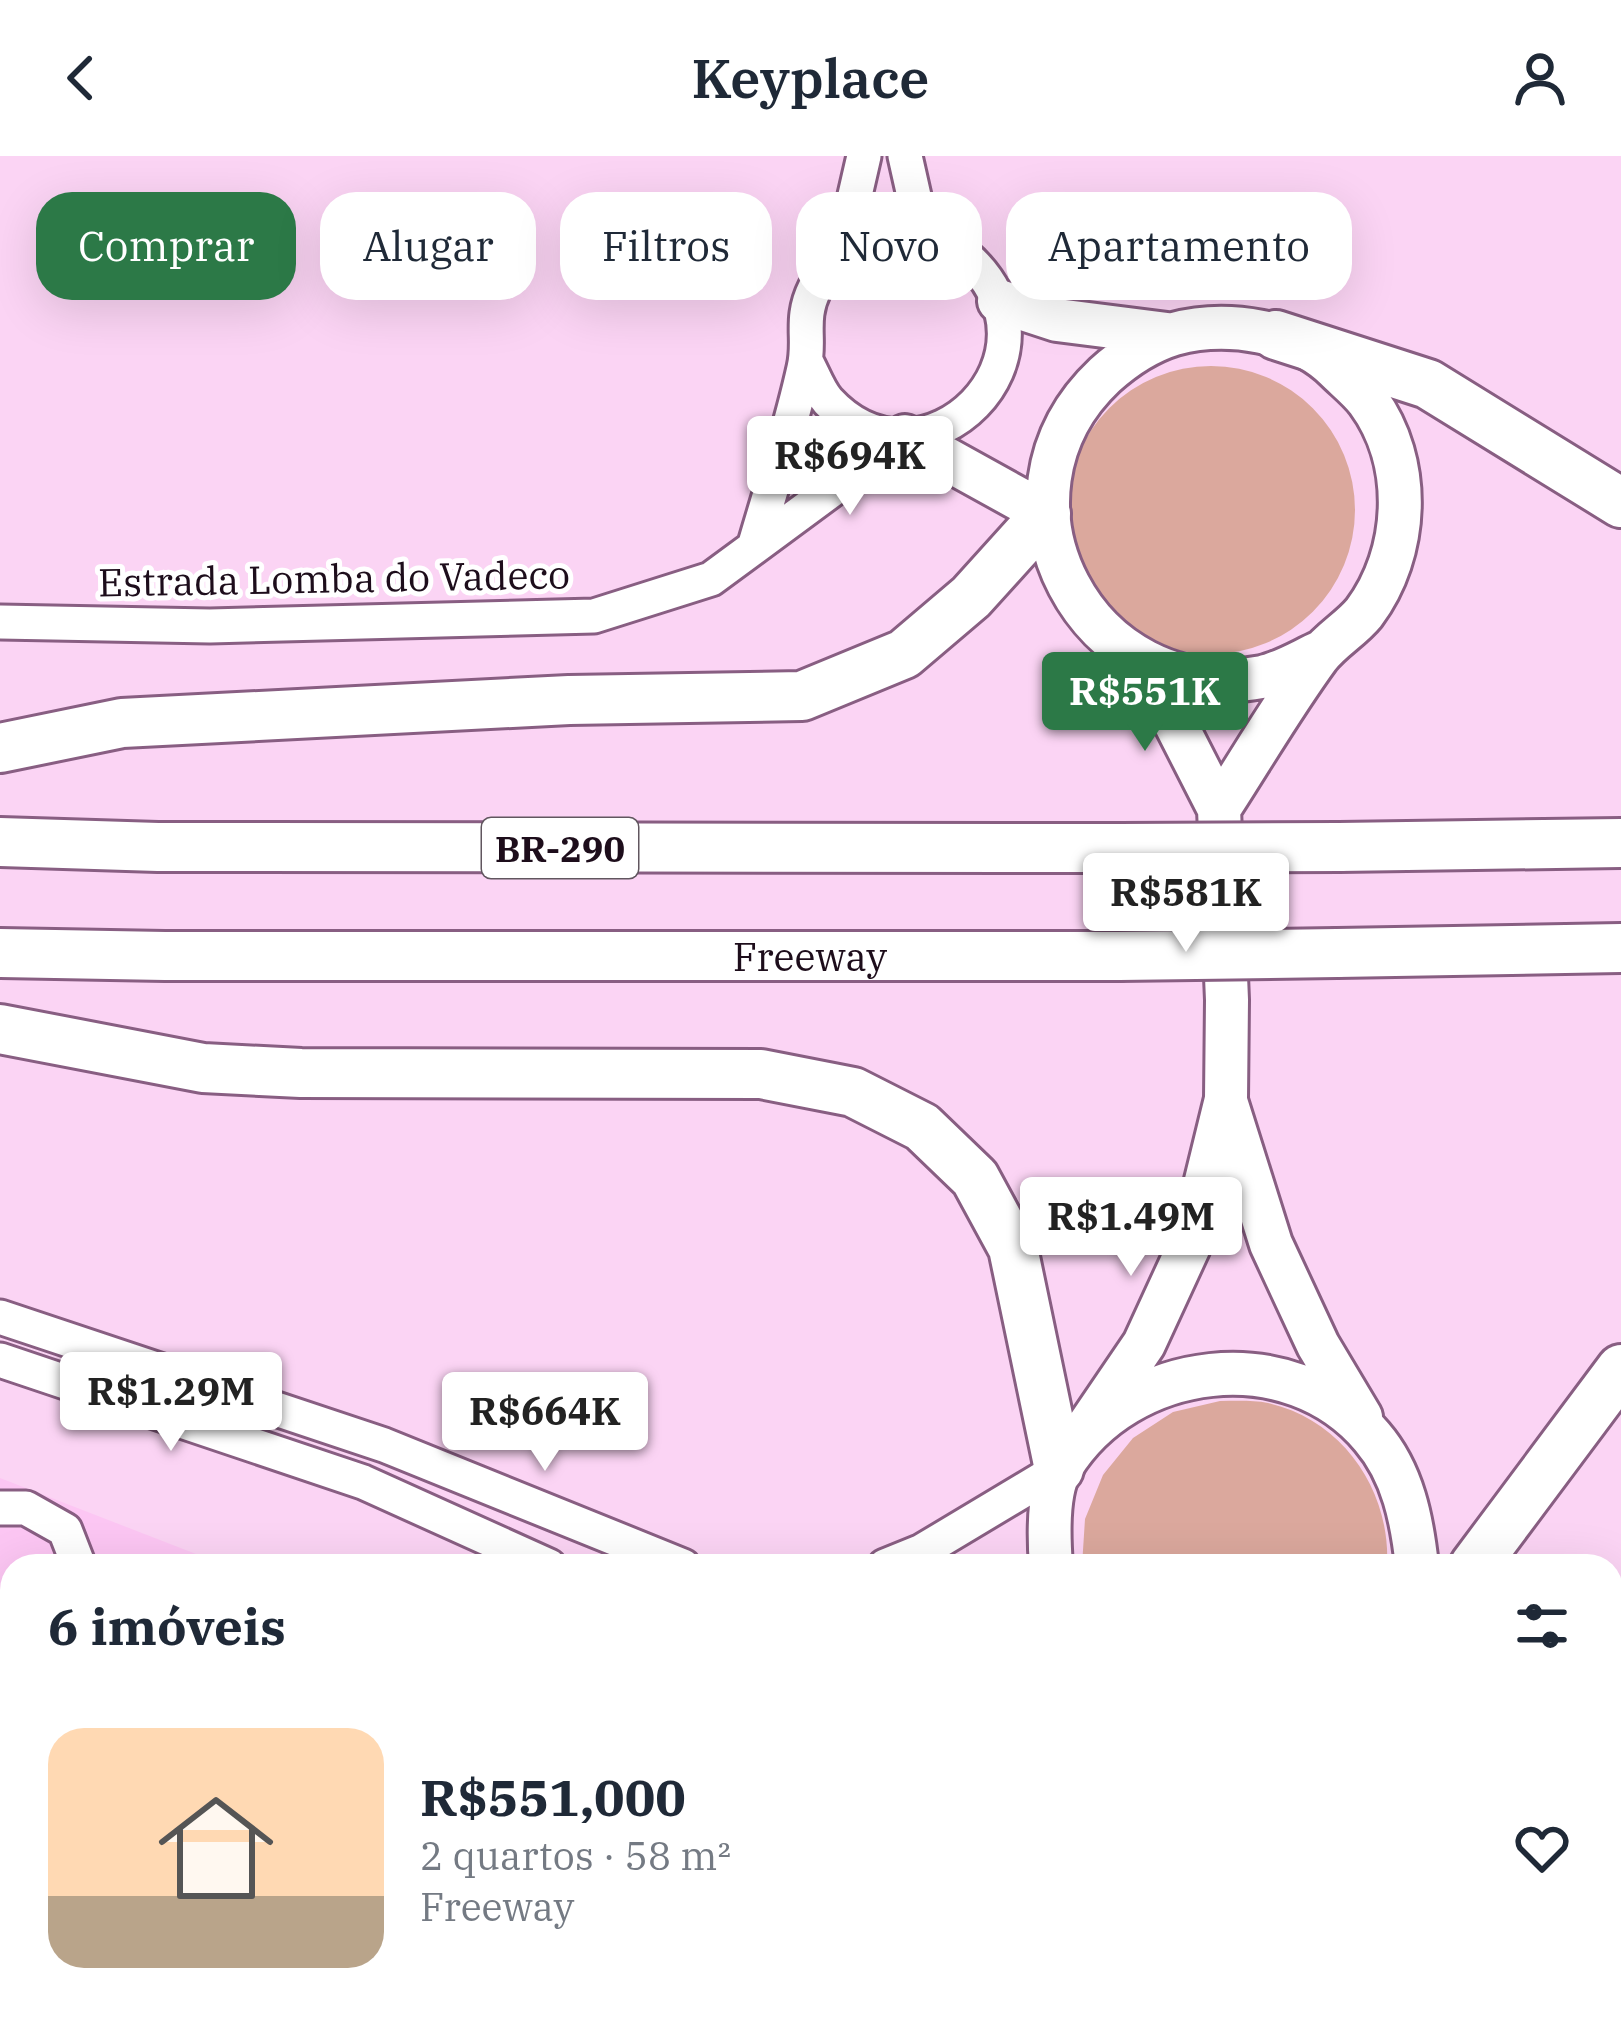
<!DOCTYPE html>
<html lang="pt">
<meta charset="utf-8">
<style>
body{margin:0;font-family:"IBM Plex Serif",serif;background:#f2f2f3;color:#1f2937;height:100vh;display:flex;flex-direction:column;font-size:45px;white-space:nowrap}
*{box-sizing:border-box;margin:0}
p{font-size:39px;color:#747a83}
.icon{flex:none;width:66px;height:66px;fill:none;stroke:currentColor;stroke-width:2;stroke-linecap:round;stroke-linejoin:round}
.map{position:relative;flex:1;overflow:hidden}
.details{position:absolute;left:0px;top:1398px;width:1623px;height:471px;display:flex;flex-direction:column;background:#fff;border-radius:36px 36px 0 0;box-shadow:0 12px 48px #0002}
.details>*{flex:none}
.guide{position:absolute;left:36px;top:36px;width:1551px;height:108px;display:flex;gap:24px}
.price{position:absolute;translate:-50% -102px;padding:0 27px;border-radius:12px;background:#fff;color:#222;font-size:39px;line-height:78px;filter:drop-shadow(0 3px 6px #0008)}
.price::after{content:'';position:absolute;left:50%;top:72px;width:36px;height:27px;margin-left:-18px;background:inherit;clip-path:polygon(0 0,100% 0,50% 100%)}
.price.current{background:#2c7947;color:#fff}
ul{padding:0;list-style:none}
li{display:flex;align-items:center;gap:36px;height:300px;padding:0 48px}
li span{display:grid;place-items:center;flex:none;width:336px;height:240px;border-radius:36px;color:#555}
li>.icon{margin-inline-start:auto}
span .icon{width:144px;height:144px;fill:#fffc;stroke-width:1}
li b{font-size:51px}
h2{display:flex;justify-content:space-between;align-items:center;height:144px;padding:0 48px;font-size:51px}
.chip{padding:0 42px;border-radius:36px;background:#fff;box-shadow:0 12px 48px #0002;font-size:42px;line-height:108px}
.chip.current{background:#2c7947;color:#fff}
header{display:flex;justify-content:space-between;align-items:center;height:156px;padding:0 48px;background:#fff;font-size:54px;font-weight:600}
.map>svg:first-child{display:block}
</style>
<header><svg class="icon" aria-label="back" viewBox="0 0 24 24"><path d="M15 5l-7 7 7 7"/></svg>Keyplace<svg class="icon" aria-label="person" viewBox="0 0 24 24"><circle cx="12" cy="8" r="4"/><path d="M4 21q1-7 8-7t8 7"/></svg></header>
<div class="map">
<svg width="1621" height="1868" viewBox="0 0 1621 1868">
<rect width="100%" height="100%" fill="#fbd4f4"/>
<!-- built -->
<path fill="#fcc6f3" d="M 0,1322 L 227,1410 L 12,1410 L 12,1857 L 1208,1857 L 1210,1868 L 0,1868 Z"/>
<!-- green -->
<path fill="#dba89d" d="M1067 354a144 144 0 1 1 288 0a144 144 0 1 1-288 0Z
M 1220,1245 C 1235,1245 1253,1244 1268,1247 C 1344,1264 1391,1336 1387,1410 L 1082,1410 L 1085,1363 L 1103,1319 L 1133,1282 L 1173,1256 Z"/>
<!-- water -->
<path fill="#42b0c4" d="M 12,1820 L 12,1857 L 336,1857 L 338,1868 L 0,1868 L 0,1827 Z"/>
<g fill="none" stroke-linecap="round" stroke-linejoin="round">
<defs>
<path id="minor" d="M 905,0 L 923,80
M 841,100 L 864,0
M 755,388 C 772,330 791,271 804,212 C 811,183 799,164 815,132 C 841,80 919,61 964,99 C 1078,197 924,349 828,245 C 819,235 813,218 806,205
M 0,466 L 210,470 L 594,460 L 711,423 L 905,280
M 0,1161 L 384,1289 L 683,1410
M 0,1204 L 363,1326 L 549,1410
M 0,1352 L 26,1352 L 65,1374 L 79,1410
M 885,1410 L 922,1395 L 1059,1313
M 0,1707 L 12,1698
M 548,1857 L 550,1868
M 856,1857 L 858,1868
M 1172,1857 L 1174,1868"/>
<path id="major" d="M 999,145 L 1057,164 L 1167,178
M 905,280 L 1046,358
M 1219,653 C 1252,602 1283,549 1318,501 C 1331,484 1351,473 1364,457 C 1409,397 1413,306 1368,245 C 1359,233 1346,223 1336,213 C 1297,174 1226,164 1174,178 C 1148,186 1125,201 1105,219 C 974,342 1087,555 1262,521 C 1282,517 1303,504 1321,496
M 1226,945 L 1271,1088 L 1318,1189 L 1361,1261
M 1059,1313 L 1144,1188 L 1191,1086 L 1226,943 L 1227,844 L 1219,653 L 1144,506
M 1051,1410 C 1049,1383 1047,1334 1062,1310 C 1128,1204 1290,1183 1372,1281 C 1403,1317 1412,1364 1417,1410
M 1611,1458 L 1621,1447"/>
<g id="highway">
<path d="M 1276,179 L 1428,228 L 1621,347"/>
<path d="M 0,592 L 122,567 L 569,544 L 802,540 L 904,498 L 971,441 L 1046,358"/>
<path d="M 0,686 L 158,691 L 1121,692"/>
<path d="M 1339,691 L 1621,687"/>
<path id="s1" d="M 0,797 L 165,800 L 1119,800"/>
<path d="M 1337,797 L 1621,792"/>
<path d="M 0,873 L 203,912 L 301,917 L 761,918 L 853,936 L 922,971 L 975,1022 L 1013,1092 L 1059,1313"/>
<path d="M 1474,1410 L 1621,1213"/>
</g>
</defs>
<!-- minor casing -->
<use href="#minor" stroke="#885e82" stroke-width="39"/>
<!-- major casing -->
<use href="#major" stroke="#885e82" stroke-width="48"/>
<!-- highway casing -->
<use href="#highway" stroke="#885e82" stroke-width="54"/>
<!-- minor -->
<use href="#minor" stroke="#fff" stroke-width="33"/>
<!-- major -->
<use href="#major" stroke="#fff" stroke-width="42"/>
<!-- highway -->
<use href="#highway" stroke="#fff" stroke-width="48"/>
<defs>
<path id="highway-bridge" d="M 1121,692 L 1339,691
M 1119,800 L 1337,797"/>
</defs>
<!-- highway-bridge casing -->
<use href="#highway-bridge" stroke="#885e82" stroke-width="54" stroke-linecap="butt"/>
<!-- highway-bridge -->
<use href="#highway-bridge" stroke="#fff" stroke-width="48"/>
</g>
<g text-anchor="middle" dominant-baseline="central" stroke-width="10" stroke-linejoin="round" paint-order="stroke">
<!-- shield labels -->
<rect fill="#fff" stroke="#61565f" stroke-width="3" x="482" y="662" width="156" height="60" rx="9"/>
<g font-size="36" font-weight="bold" fill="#1d0d1b">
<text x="560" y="692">BR-290</text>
</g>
<!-- street labels -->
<g font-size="39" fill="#1d0d1b" stroke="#fff">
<text transform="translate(334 422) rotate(-1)">Estrada Lomba do Vadeco</text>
<text stroke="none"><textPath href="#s1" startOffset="810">Freeway</textPath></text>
</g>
</g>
</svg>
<b class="price" style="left:850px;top:362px">R$694K</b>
<b class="price current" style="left:1145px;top:598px">R$551K</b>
<b class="price" style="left:1186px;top:799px">R$581K</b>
<b class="price" style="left:1131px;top:1123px">R$1.49M</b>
<b class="price" style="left:171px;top:1298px">R$1.29M</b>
<b class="price" style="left:545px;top:1318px">R$664K</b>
<div class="guide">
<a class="chip current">Comprar</a>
<a class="chip">Alugar</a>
<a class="chip">Filtros</a>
<a class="chip">Novo</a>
<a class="chip">Apartamento</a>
</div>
<section class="details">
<h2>6 imóveis<svg class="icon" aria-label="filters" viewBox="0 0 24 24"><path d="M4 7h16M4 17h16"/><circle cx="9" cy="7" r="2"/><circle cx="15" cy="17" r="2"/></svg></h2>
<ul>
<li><span style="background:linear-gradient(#ffd9b3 70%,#b9a48a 0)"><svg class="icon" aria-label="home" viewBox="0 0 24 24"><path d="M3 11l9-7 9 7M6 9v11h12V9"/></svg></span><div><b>R$551,000</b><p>2 quartos · 58 m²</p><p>Freeway</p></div><svg class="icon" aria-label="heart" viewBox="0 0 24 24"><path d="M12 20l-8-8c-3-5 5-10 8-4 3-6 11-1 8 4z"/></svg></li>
</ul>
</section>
</div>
